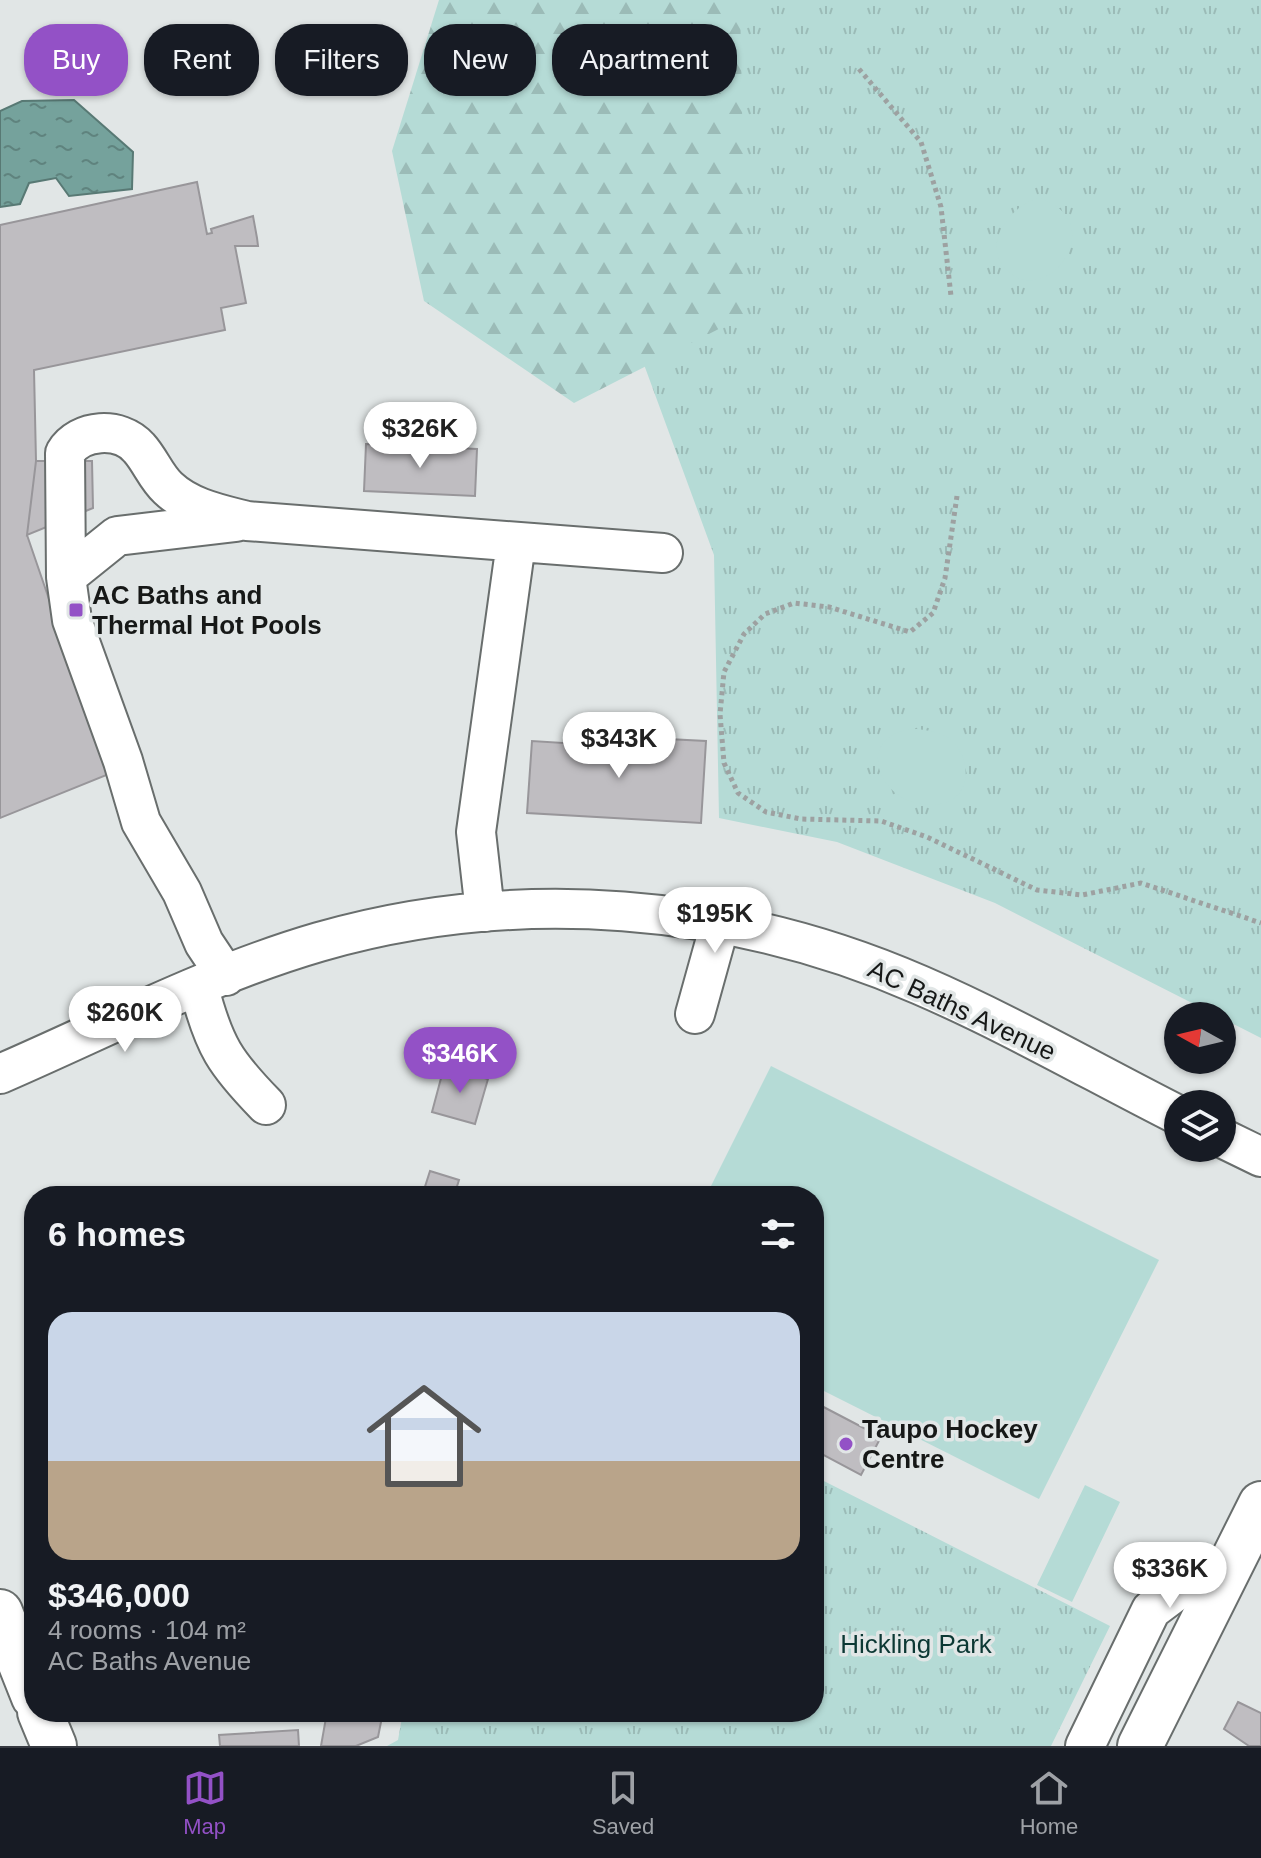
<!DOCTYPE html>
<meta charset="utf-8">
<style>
body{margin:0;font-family:Helvetica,sans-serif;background:#20242c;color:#f1f3f6;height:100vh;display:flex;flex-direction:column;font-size:30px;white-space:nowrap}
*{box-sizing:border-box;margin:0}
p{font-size:26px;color:#9ea1a6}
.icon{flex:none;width:44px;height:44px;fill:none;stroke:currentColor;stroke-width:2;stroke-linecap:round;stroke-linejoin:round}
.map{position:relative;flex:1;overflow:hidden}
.sheet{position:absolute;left:24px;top:1186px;width:800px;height:536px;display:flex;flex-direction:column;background:#171b24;border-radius:32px;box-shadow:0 2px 6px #0004}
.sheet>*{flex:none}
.guide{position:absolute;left:24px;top:24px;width:800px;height:72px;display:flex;gap:16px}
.needle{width:52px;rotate:278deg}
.buttons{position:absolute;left:1164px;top:1002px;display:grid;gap:16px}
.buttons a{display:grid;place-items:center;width:72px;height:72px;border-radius:50%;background:#171b24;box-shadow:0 2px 6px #0004;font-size:40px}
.price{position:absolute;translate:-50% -68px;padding:0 18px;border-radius:28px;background:#fff;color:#222;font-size:26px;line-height:52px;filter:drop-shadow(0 2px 4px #0008)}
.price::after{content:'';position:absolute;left:50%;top:48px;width:24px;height:18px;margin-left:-12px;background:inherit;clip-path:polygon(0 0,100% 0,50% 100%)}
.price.active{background:#9351c6;color:#fff}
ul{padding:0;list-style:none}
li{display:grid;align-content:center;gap:16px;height:424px;padding:0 24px}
li span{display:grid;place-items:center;height:248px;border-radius:24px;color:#555}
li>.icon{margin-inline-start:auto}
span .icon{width:144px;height:144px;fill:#fffc;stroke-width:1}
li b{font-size:34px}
h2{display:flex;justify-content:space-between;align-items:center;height:96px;padding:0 24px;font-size:34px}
.pill{padding:0 28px;border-radius:32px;background:#171b24;box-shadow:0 2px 6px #0004;font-size:28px;line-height:72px}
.pill.active{background:#9351c6;color:#fff}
.menu{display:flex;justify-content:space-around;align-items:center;height:112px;border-top:2px solid #363941;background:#171b24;font-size:22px;color:#9ea1a6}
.menu a{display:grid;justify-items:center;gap:4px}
.menu .active{color:#9351c6}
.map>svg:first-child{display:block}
</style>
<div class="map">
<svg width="1261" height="1746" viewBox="0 0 1261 1746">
<defs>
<pattern id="grass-tufts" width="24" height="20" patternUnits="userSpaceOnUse" patternTransform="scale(2)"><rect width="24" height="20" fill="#b5dbd6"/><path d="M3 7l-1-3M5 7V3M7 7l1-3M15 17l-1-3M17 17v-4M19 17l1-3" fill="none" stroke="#9bbbb7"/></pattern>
<pattern id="forest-firs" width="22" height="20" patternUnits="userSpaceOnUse" patternTransform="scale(2)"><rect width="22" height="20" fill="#b5dbd6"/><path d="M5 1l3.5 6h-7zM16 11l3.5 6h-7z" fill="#9bbbb7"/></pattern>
<pattern id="water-ripples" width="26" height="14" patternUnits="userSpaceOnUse" patternTransform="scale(2)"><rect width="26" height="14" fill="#75a29c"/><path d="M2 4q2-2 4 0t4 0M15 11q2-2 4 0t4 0" fill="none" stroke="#5f837e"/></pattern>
</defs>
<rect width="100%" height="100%" fill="#e1e6e6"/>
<!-- grass -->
<path fill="url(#grass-tufts)" d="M 510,0 L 1261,0 L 1261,1038 L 995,903 L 837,842 L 719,818 L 714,555 Z
M 814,1476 L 1110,1626 L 1051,1746 L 387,1746 L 398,1740 L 403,1712 L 814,1712 Z"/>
<!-- forest -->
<path fill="url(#forest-firs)" d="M 439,0 L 740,0 L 746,315 L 574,403 L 424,301 L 392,151 Z"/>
<!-- pitch -->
<path fill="#b5dbd6" d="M 1039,198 C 1116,223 1040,318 1002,264 C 984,239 1015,203 1039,198 Z
M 917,729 C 927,730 938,732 947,737 C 972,753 974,799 940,804 C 877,813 850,731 917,729 Z
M 771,1066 L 1159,1260 L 1039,1499 L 814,1386 L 814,1196 L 706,1196 Z
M 1085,1485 L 1120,1502 L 1072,1602 L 1037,1585 Z"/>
<!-- water -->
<path fill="url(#water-ripples)" stroke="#587974" stroke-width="2" d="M 74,100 L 133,152 L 132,189 L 69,196 L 56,178 L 29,183 L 20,204 L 0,207 L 0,111 L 22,101 Z"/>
<!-- building -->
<path fill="#bfbdc1" stroke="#98969a" stroke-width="2" d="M 197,182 L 207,234 L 212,233 L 211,229 L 253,216 L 257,238 L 258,246 L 235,246 L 246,303 L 221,308 L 225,330 L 34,370 L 36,461 L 27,535 L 109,774 L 0,818 L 0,225 Z
M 366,444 L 477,449 L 475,496 L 364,491 Z
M 36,461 L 92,461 L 93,508 L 27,535 Z
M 628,737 L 706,741 L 701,823 L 527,813 L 532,741 L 627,747 Z
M 444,1067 L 488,1079 L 475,1124 L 432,1112 Z
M 430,1171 L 459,1180 L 454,1196 L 422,1196 Z
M 814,1402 L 881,1437 L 861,1475 L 814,1450 Z
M 1238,1702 L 1261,1713 L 1261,1746 L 1249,1746 L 1224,1729 Z
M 327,1712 L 383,1712 L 378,1737 L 356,1746 L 321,1746 Z
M 298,1730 L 299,1746 L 220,1746 L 219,1735 Z"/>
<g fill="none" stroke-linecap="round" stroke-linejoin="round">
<defs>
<path id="minor" d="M 66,577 L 117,536 L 236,522
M 485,912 L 476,832 L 516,543
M 226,976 L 204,943 L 182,892 L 141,822 L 123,761 L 72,620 L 66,577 L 65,453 C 79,429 120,426 139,448 C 150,460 156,477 168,488 C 189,508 220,514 247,521 L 663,553
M 199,988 C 214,1046 225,1063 266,1105
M 695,1014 L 720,924
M 0,1074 C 104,1029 209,974 319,942 C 517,885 732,903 920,985 C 1008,1023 1093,1072 1178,1115
M 1222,1138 L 1261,1157
M 1085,1746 L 1151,1610 L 1179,1589 L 1221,1584"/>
<path id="major" d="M 0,1612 L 34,1697
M 40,1712 L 54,1746
M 1140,1746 L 1261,1504"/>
</defs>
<!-- minor casing -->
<use href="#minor" stroke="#696e6d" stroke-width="42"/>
<!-- major casing -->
<use href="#major" stroke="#696e6d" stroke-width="48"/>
<!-- path -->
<path stroke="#9da1a1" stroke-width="5" stroke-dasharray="4 4" stroke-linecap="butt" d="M 859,69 L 921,142 L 941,207 L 951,296
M 957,496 L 945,578 L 933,613 L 910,632 L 829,607 L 794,603 L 765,614 L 744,634 L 724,672 L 720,714 L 724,763 L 738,793 L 766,812 L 801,819 L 881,821 L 927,837 L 1037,890 L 1082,895 L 1141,883 L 1261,923"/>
<!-- minor -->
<use href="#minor" stroke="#fff" stroke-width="38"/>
<!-- major -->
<use href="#major" stroke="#fff" stroke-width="44"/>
</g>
<!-- markers -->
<g fill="#9351c6" stroke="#e1e6e6" stroke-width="3">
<rect x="68" y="602" width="16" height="16" rx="4"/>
<circle cx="846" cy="1444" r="8"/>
</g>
<g text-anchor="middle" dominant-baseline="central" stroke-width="7" stroke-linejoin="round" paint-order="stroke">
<!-- poi labels -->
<g font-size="26" font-weight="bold" fill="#161817" stroke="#e1e6e6" text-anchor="start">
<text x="92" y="595">AC Baths and<tspan x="92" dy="30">Thermal Hot Pools</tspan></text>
<text x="862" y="1429">Taupo Hockey<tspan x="862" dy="30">Centre</tspan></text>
</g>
<!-- street labels -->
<g font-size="26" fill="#161817" stroke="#e1e6e6">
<text transform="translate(962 1010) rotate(25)">AC Baths Avenue</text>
</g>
<!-- park labels -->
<g font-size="26" fill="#0c3834" stroke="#e1e6e6">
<text x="916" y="1644">Hickling Park</text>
</g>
</g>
</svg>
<div class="buttons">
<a><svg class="needle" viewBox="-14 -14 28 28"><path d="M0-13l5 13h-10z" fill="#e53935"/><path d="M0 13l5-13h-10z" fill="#9ea1a6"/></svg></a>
<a><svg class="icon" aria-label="layers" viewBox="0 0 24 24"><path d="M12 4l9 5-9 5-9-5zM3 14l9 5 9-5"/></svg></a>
</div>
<b class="price" style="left:420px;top:470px">$326K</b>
<b class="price" style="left:619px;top:780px">$343K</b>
<b class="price" style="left:715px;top:955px">$195K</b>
<b class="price" style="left:125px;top:1054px">$260K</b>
<b class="price active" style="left:460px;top:1095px">$346K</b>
<b class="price" style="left:1170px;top:1610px">$336K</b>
<div class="guide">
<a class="pill active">Buy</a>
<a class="pill">Rent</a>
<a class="pill">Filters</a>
<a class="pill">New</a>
<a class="pill">Apartment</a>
</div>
<section class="sheet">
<h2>6 homes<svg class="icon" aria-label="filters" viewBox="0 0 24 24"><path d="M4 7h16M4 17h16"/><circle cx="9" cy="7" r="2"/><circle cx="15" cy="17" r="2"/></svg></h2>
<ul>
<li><span style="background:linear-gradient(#c9d6e8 60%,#b9a48a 0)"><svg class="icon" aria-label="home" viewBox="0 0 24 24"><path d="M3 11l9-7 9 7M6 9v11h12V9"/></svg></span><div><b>$346,000</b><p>4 rooms · 104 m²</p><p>AC Baths Avenue</p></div></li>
</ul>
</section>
</div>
<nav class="menu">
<a class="active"><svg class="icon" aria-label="map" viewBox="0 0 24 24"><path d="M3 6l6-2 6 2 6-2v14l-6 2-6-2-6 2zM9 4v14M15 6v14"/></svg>Map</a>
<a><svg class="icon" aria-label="saved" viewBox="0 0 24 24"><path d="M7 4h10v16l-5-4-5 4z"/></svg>Saved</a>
<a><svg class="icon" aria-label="home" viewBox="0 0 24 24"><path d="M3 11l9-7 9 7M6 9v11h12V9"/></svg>Home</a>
</nav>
